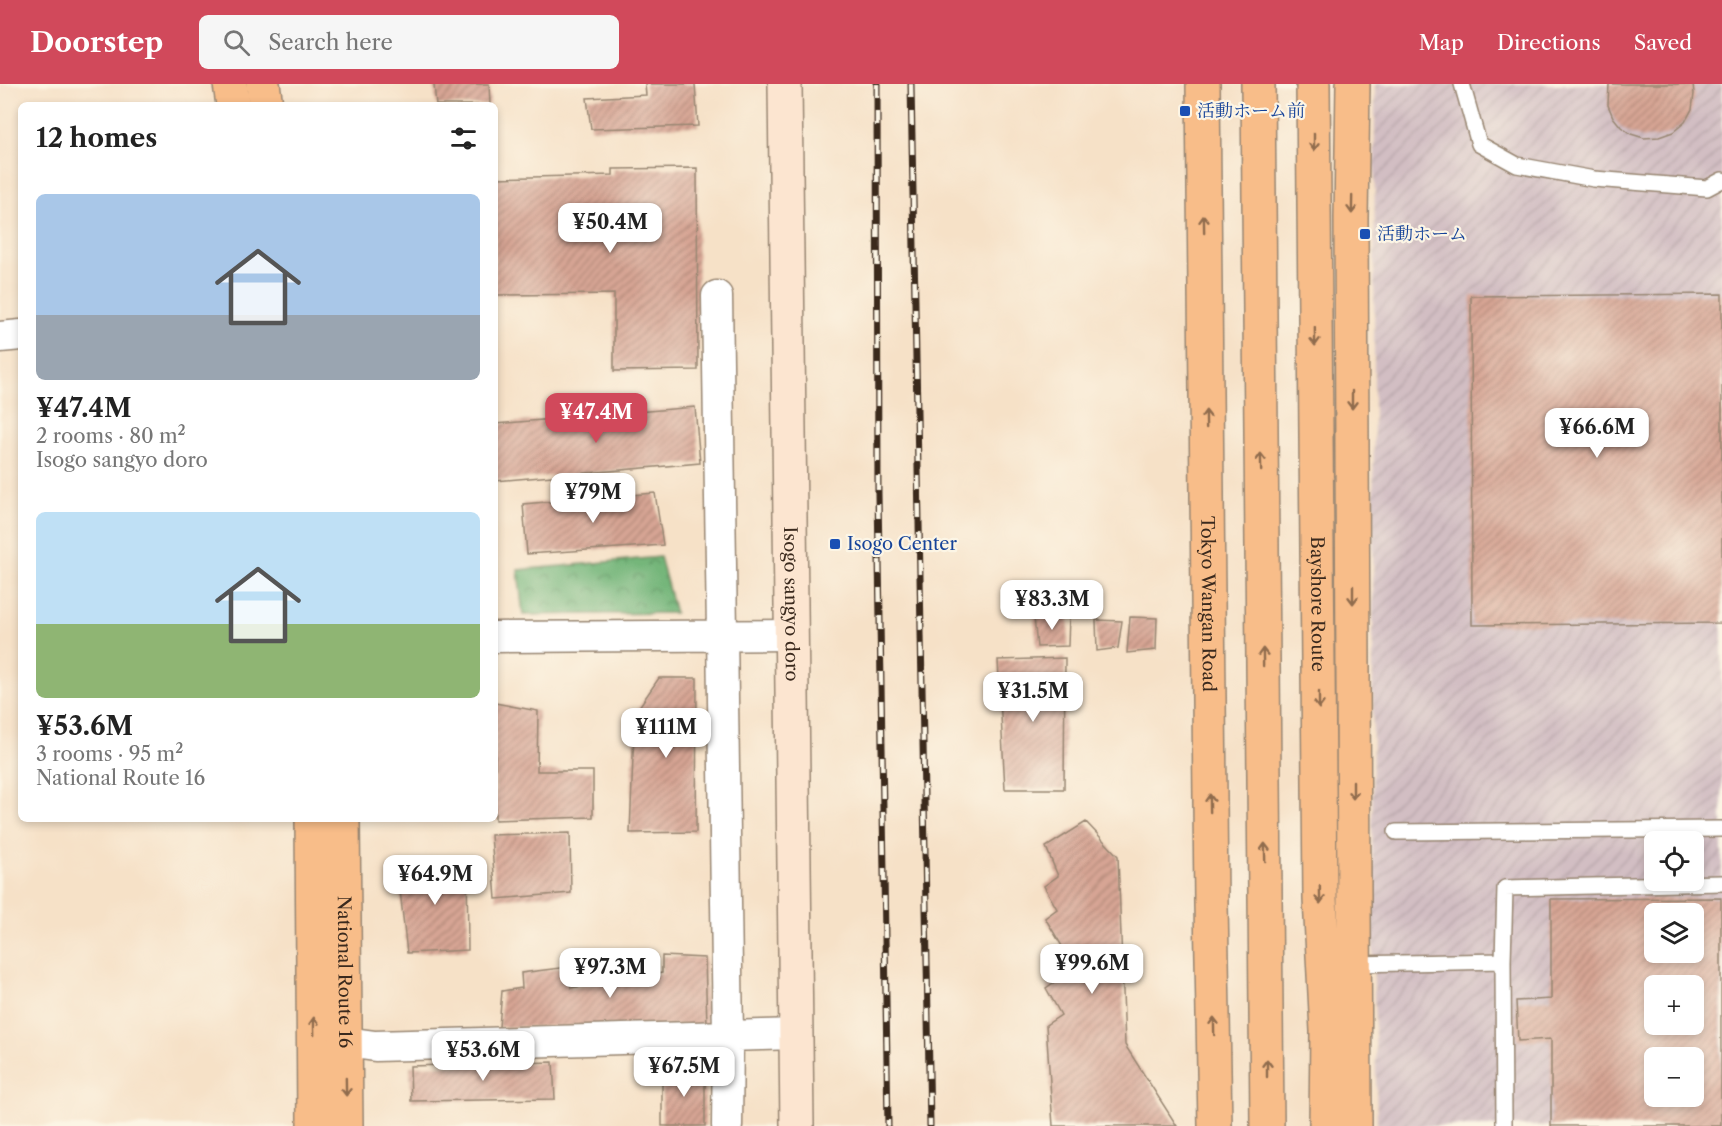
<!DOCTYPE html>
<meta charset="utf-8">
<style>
body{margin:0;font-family:"Libre Caslon Text","Noto Serif JP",serif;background:#f6f6f6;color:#222;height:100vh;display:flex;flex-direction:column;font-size:22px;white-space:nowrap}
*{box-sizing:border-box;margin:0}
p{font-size:20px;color:#767676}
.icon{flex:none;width:33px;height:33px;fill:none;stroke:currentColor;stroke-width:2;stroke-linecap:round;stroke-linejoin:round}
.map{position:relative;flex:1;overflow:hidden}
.sheet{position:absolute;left:18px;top:18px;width:480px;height:720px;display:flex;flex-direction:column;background:#fff;border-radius:9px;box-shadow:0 3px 9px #0003}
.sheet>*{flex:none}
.buttons{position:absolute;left:1644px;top:747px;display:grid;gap:12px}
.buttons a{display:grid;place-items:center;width:60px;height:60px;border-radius:9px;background:#fff;box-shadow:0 3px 9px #0003;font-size:30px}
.price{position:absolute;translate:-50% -51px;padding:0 14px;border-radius:12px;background:#fff;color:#222;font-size:20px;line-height:39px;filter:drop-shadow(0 2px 3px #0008)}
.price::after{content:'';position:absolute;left:50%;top:36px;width:18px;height:14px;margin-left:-9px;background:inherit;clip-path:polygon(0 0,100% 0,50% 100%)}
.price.on{background:#d1495b;color:#fff}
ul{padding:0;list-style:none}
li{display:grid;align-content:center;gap:12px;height:318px;padding:0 18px}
li span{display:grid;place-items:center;height:186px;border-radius:9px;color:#555}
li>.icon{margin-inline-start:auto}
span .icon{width:108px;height:108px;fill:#fffc;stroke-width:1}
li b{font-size:26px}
h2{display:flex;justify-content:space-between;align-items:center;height:72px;padding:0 18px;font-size:26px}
header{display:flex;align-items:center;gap:36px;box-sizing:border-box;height:84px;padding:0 30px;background:#d1495b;color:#fff}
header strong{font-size:28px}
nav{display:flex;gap:33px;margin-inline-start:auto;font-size:21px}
.search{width:420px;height:54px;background:#f6f6f6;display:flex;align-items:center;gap:15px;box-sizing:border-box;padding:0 21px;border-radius:9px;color:#767676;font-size:22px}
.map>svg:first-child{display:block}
</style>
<header>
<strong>Doorstep</strong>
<div class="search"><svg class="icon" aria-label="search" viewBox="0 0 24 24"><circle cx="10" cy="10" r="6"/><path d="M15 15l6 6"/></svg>Search here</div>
<nav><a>Map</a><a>Directions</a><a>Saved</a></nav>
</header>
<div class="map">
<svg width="1722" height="1042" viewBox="0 0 1722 1042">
<defs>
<pattern id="industrial-furrows" width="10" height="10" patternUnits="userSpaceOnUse" patternTransform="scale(1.5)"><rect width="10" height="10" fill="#d2bec3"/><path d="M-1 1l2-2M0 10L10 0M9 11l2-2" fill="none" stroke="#b5a3a7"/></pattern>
<pattern id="forest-crowns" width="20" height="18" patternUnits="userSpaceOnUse" patternTransform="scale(1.5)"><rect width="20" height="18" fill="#74b67a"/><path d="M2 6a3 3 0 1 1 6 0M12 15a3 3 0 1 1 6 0" fill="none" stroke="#609463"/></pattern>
<pattern id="building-hatch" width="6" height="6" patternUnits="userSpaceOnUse" patternTransform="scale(1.5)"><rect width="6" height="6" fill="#d7a594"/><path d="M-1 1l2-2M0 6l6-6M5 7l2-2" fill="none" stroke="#b08778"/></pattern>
</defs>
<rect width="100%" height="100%" fill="#fcf5e5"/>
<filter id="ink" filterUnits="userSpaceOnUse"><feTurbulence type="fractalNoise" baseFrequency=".0167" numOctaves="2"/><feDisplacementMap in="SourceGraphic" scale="12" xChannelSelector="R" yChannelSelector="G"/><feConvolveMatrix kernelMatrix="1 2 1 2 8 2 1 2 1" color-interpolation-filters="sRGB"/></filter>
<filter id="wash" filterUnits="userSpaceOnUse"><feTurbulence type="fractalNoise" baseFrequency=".008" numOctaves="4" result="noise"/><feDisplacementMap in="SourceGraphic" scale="24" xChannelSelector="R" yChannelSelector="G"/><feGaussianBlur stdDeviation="1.35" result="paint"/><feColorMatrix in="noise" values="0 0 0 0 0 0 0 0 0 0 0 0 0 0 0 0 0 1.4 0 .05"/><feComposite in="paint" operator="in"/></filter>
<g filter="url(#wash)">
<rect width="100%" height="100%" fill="#f6e1c7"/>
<!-- industrial -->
<path fill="url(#industrial-furrows)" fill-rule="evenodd" d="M 1375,0 L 1722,0 L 1722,1042 L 1377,1042 L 1372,815 ZM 1654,758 L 1694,758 L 1694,796 L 1654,796 ZM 1654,830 L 1694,830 L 1694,868 L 1654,868 ZM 1654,902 L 1694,902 L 1694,940 L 1654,940 ZM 1654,974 L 1694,974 L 1694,1012 L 1654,1012 Z"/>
<!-- forest -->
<path fill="url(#forest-crowns)" stroke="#58704c" stroke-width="1.5" d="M 660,473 L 675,529 L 523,531 L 518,486 Z"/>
<g id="blocks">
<!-- building -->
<path fill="url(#building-hatch)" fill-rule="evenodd" d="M 434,0 L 489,0 L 490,21 L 436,21 Z
M 645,0 L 695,0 L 698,42 L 591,45 L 587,14 L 646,11 Z
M 1609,0 L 1693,0 L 1694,10 L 1692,25 L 1685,38 L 1673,48 L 1659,53 L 1644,54 L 1631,50 L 1621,43 L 1613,33 L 1608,21 Z
M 697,84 L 698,286 L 614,287 L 614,210 L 495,211 L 495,94 L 613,91 L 613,85 Z
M 1722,210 L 1722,539 L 1472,541 L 1471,212 Z
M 695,323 L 700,379 L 495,397 L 495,340 Z
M 655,409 L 663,461 L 527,470 L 523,420 Z
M 1069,532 L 1068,562 L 1037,563 L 1034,533 Z
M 1130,533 L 1157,534 L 1156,566 L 1127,569 Z
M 1096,536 L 1122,537 L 1118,564 L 1097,567 Z
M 1065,574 L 1064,705 L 1005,705 L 998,576 Z
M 659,594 L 697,594 L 696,748 L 630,749 L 634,647 L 639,623 Z
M 495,619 L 538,627 L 537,687 L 593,687 L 593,733 L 495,736 Z
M 1086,738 L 1118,772 L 1125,961 L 1177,1042 L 1053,1042 L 1046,941 L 1061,931 L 1046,904 L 1060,894 L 1047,871 L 1062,862 L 1045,834 L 1057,825 L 1044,802 L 1058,792 L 1046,763 Z
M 570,749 L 571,809 L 496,815 L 491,751 Z
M 467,778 L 468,866 L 407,869 L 397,779 Z
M 1721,814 L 1721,1042 L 1551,1042 L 1551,955 L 1518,957 L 1516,917 L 1551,915 L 1551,815 ZM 1654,830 L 1694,830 L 1694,868 L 1654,868 ZM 1654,902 L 1694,902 L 1694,940 L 1654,940 ZM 1654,974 L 1694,974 L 1694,1012 L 1654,1012 Z
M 662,872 L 705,874 L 707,941 L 499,943 L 502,907 L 522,904 L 521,889 L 568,883 L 571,904 L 662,889 Z
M 553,978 L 555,1015 L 411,1017 L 410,982 Z
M 705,986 L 705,1042 L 662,1042 L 662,987 Z"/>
</g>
</g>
<g filter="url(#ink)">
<use href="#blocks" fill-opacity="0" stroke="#988672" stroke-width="1.5"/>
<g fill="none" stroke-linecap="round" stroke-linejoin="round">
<defs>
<path id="lane" d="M 1462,0 L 1479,60 L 1517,81 L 1594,95 L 1707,104 L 1722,96
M 1396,748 L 1722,745
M 1503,877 L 1505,804 L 1722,799
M 1354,880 L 1503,877 L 1504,1042"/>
<path id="street" d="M 717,212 L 728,952 L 727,1042
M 0,253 L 21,251
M 495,553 L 792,551
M 346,958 L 375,962 L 795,950"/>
<g id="secondary">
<path id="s1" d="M 785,0 L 797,1042"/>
</g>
<g id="highway">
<path d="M 230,0 L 233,21"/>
<path d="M 263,0 L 266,21"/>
<path id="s2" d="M 1203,0 L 1211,819 L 1215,1042"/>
<path d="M 1258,0 L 1267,1042"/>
<path id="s3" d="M 1313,0 L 1320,815 L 1327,947 L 1326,1042"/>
<path d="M 1353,0 L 1351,134 L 1355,1042"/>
<path d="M 312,735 L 314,1042"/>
<path id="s4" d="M 343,735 L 346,1042"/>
</g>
</defs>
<!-- lane casing -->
<use href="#lane" stroke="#988672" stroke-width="18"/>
<!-- street casing -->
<use href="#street" stroke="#988672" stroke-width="33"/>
<!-- secondary casing -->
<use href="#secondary" stroke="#988672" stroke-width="36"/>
<!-- highway casing -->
<use href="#highway" stroke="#988672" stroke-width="36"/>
<!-- lane -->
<use href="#lane" stroke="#fff" stroke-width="15"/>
<!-- street -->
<use href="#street" stroke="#fff" stroke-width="30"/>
<!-- secondary -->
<use href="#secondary" stroke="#fce5d0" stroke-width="33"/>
<!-- highway -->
<use href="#highway" stroke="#f8bd89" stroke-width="33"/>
<defs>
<path id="rail" d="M 877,0 L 878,410 L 888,1042
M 911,0 L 930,1042"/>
</defs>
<!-- rail casing -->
<use href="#rail" stroke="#3b2a1e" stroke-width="7"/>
<!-- rail -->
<use href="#rail" stroke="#fcf5e5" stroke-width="4.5" stroke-dasharray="14" stroke-linecap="butt"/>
</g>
<!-- one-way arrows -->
<defs><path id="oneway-shaft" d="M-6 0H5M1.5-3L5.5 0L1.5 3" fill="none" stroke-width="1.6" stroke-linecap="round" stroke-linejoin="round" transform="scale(1.5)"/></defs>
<g stroke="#906c4e">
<use href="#oneway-shaft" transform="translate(1314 58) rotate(90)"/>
<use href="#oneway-shaft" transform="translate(1352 121) rotate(91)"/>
<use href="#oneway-shaft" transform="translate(1204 140) rotate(-91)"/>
<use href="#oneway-shaft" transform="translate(1315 253) rotate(89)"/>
<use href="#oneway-shaft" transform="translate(1352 316) rotate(90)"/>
<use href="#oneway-shaft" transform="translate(1206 335) rotate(-91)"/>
<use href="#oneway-shaft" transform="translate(1261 378) rotate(-91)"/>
<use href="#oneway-shaft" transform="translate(1353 511) rotate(90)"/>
<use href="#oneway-shaft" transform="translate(1263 573) rotate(-91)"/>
<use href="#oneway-shaft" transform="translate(1319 616) rotate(90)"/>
<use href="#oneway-shaft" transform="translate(1353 706) rotate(90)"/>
<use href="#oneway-shaft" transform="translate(1210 719) rotate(-91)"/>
<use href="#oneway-shaft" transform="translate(1265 768) rotate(-91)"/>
<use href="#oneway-shaft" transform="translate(1320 811) rotate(89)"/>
<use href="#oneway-shaft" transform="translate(314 942) rotate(-91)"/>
<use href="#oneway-shaft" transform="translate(1214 942) rotate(-91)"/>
<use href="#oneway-shaft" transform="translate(1267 984) rotate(-90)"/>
<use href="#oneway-shaft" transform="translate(346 1003) rotate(89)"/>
</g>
</g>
<!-- markers -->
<g fill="#1a4fb4" stroke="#fcf5e5" stroke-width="2">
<rect x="1179" y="21" width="12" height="12" rx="3"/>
<rect x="1359" y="144" width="12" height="12" rx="3"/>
<rect x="829" y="454" width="12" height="12" rx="3"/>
</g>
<g text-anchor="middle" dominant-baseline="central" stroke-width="4.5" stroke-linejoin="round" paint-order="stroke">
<!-- transit labels -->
<g font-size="18" fill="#164399" stroke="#fcf5e5" text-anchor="start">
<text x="1197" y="27">活動ホーム前</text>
<text x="1377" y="150">活動ホーム</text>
<text x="847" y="460">Isogo Center</text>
</g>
<!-- street labels -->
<g font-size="18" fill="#3b2a1e" stroke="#fcf5e5">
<text stroke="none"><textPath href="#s1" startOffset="520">Isogo sangyo doro</textPath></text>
<text stroke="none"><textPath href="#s2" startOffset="520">Tokyo Wangan Road</textPath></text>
<text stroke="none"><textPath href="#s3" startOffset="520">Bayshore Route</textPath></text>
<text stroke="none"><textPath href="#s4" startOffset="153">National Route 16</textPath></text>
</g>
</g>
</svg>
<div class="buttons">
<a><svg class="icon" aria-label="locate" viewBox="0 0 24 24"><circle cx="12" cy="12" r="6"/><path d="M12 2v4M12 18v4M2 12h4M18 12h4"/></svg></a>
<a><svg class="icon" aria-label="layers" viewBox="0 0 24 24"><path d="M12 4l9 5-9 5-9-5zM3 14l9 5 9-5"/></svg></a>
<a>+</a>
<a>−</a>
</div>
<b class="price" style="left:610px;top:170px">¥50.4M</b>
<b class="price on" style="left:596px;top:360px">¥47.4M</b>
<b class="price" style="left:1597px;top:375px">¥66.6M</b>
<b class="price" style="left:593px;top:440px">¥79M</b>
<b class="price" style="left:1052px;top:547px">¥83.3M</b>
<b class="price" style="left:1033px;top:639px">¥31.5M</b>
<b class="price" style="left:666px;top:675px">¥111M</b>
<b class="price" style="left:435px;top:822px">¥64.9M</b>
<b class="price" style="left:1092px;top:911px">¥99.6M</b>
<b class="price" style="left:610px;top:915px">¥97.3M</b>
<b class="price" style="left:483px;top:998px">¥53.6M</b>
<b class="price" style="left:684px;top:1014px">¥67.5M</b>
<section class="sheet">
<h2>12 homes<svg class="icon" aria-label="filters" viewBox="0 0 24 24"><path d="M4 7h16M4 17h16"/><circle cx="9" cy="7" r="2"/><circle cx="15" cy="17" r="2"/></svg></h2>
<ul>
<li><span style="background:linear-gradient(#a9c7e8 65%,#9aa5b1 0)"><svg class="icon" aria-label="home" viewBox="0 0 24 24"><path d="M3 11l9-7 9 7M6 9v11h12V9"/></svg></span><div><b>¥47.4M</b><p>2 rooms · 80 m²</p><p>Isogo sangyo doro</p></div></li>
<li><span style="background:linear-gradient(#bfe0f5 60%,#8fb573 0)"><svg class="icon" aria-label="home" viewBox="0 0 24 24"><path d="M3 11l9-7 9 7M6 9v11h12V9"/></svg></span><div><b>¥53.6M</b><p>3 rooms · 95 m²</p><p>National Route 16</p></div></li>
</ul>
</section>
</div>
